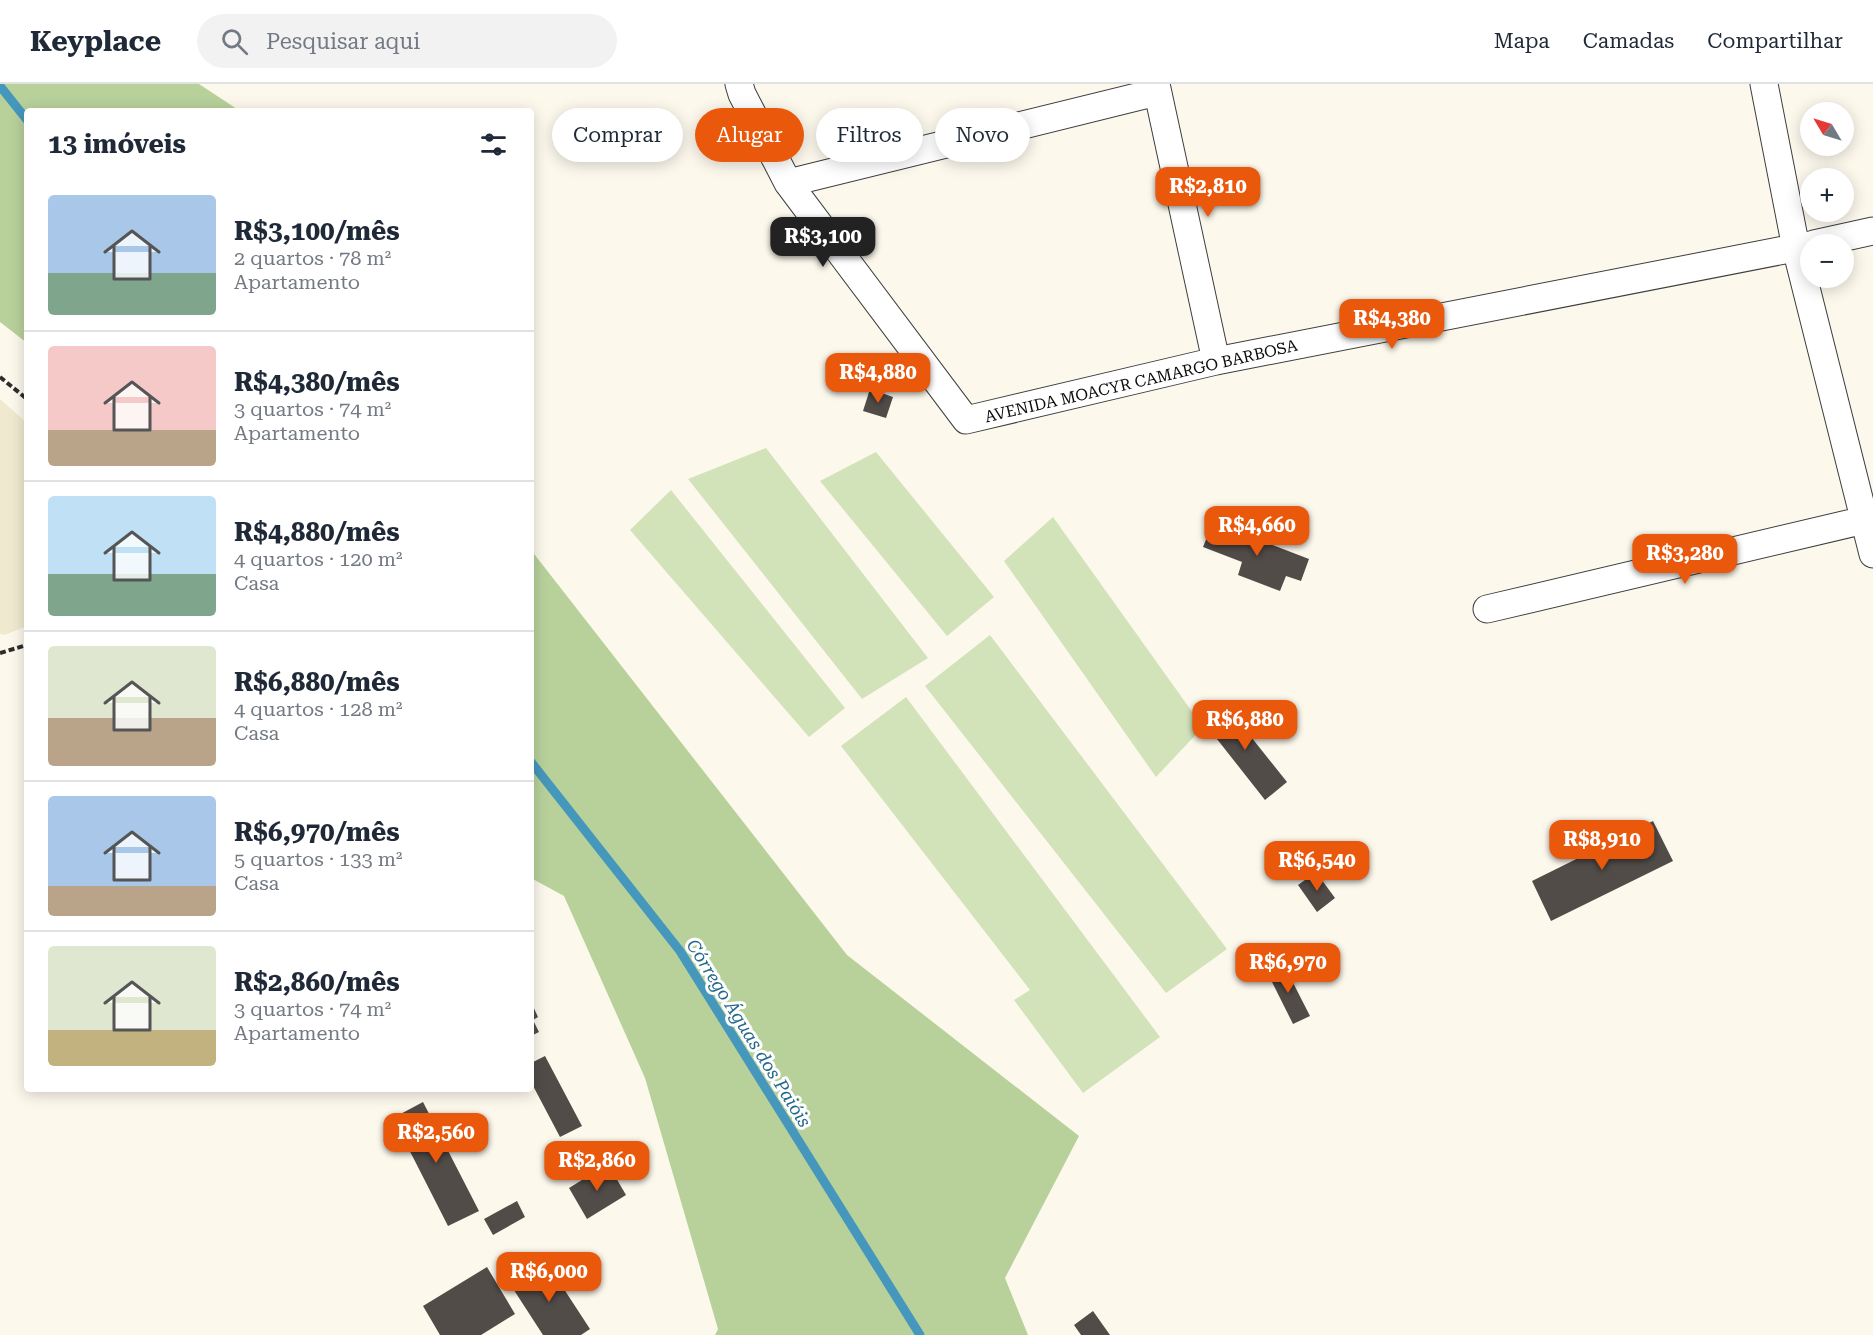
<!DOCTYPE html>
<html lang="pt">
<meta charset="utf-8">
<style>
body{margin:0;font-family:"Roboto Serif",serif;background:#f2f2f3;color:#1f2937;height:100vh;display:flex;flex-direction:column;font-size:22px;white-space:nowrap}
*{box-sizing:border-box;margin:0}
p{font-size:20px;color:#747a83}
.icon{flex:none;width:33px;height:33px;fill:none;stroke:currentColor;stroke-width:2;stroke-linecap:round;stroke-linejoin:round}
.map{position:relative;flex:1;overflow:hidden}
.sheet{position:absolute;left:24px;top:24px;width:510px;height:984px;display:flex;flex-direction:column;background:#fff;border-radius:6px;box-shadow:0 3px 15px #0003}
.sheet>*{flex:none}
.banner{position:absolute;left:552px;top:24px;width:570px;height:54px;display:flex;gap:12px}
.needle{width:39px;rotate:308deg}
.fabs{position:absolute;left:1800px;top:18px;display:grid;gap:12px}
.fabs a{display:grid;place-items:center;width:54px;height:54px;border-radius:50%;background:#fff;box-shadow:0 3px 15px #0003;font-size:30px}
.price{position:absolute;translate:-50% -51px;padding:0 14px;border-radius:12px;background:#ea580c;color:#fff;font-size:20px;line-height:39px;filter:drop-shadow(0 2px 3px #0008)}
.price::after{content:'';position:absolute;left:50%;top:36px;width:18px;height:14px;margin-left:-9px;background:inherit;clip-path:polygon(0 0,100% 0,50% 100%)}
.price.selected{background:#222;color:#fff}
ul{padding:0;list-style:none}
li{display:flex;align-items:center;gap:18px;height:150px;padding:0 24px}
li+li{border-top:2px solid #e0e1e3}
li span{display:grid;place-items:center;flex:none;width:168px;height:120px;border-radius:6px;color:#555}
li>.icon{margin-inline-start:auto}
span .icon{width:72px;height:72px;fill:#fffc;stroke-width:1}
li b{font-size:26px}
h2{display:flex;justify-content:space-between;align-items:center;height:72px;padding:0 24px;font-size:26px}
.tag{padding:0 21px;border-radius:27px;background:#fff;box-shadow:0 3px 15px #0003;font-size:21px;line-height:54px}
.tag.selected{background:#ea580c;color:#fff}
header{display:flex;align-items:center;gap:36px;box-sizing:border-box;height:84px;padding:0 30px;background:#fff;border-bottom:2px solid #e0e1e3}
header strong{font-size:28px}
nav{display:flex;gap:33px;margin-inline-start:auto;font-size:21px}
.search{width:420px;height:54px;background:#f2f2f3;display:flex;align-items:center;gap:15px;box-sizing:border-box;padding:0 21px;border-radius:33px;color:#747a83;font-size:22px}
.map>svg:first-child{display:block}
</style>
<header>
<strong>Keyplace</strong>
<div class="search"><svg class="icon" aria-label="search" viewBox="0 0 24 24"><circle cx="10" cy="10" r="6"/><path d="M15 15l6 6"/></svg>Pesquisar aqui</div>
<nav><a>Mapa</a><a>Camadas</a><a>Compartilhar</a></nav>
</header>
<div class="map">
<svg width="1873" height="1251" viewBox="0 0 1873 1251">
<rect width="100%" height="100%" fill="#fdf8ec"/>
<!-- farmland -->
<path fill="#efeacf" d="M 0,315 L 27,339 L 27,542 L 5,551 L 0,550 Z"/>
<!-- green -->
<path fill="#d2e3ba" d="M 766,364 L 928,574 L 862,615 L 688,395 Z
M 876,368 L 994,513 L 947,552 L 820,397 Z
M 671,406 L 845,624 L 809,653 L 630,446 Z
M 1053,433 L 1203,643 L 1156,693 L 1004,477 Z
M 990,551 L 1227,865 L 1166,909 L 925,602 Z
M 906,613 L 1160,953 L 1083,1009 L 1014,916 L 1030,906 L 841,662 Z"/>
<!-- forest -->
<path fill="#b8d19b" d="M 0,0 L 199,0 L 240,27 L 27,27 L 27,259 L 0,238 Z
M 531,466 L 847,871 L 1079,1052 L 1005,1194 L 1028,1251 L 715,1251 L 718,1245 L 645,994 L 564,812 L 531,794 Z"/>
<g fill="none" stroke-linecap="round" stroke-linejoin="round">
<!-- stream -->
<path stroke="#4697bc" stroke-width="9" d="M 0,2 L 27,36
M 531,678 L 680,867 L 920,1251"/>
</g>
<!-- building -->
<path fill="#524c49" d="M 870,305 L 893,313 L 886,334 L 863,327 Z
M 1213,438 L 1309,475 L 1301,497 L 1286,492 L 1280,507 L 1238,491 L 1242,478 L 1203,463 Z
M 1224,619 L 1287,698 L 1265,716 L 1202,636 Z
M 1653,737 L 1673,777 L 1551,837 L 1532,797 Z
M 1316,788 L 1335,814 L 1317,828 L 1298,801 Z
M 1283,879 L 1310,932 L 1293,940 L 1267,888 Z
M 531,918 L 538,933 L 533,936 L 539,948 L 531,952 Z
M 545,972 L 582,1042 L 560,1053 L 531,998 L 531,979 Z
M 423,1018 L 479,1127 L 448,1142 L 393,1034 Z
M 608,1080 L 626,1111 L 587,1135 L 569,1104 Z
M 517,1117 L 525,1133 L 493,1151 L 484,1135 Z
M 545,1176 L 590,1245 L 581,1251 L 543,1251 L 510,1200 Z
M 487,1183 L 515,1230 L 481,1251 L 440,1251 L 423,1222 Z
M 1093,1227 L 1110,1251 L 1081,1251 L 1074,1241 Z"/>
<g fill="none" stroke-linecap="round" stroke-linejoin="round">
<defs>
<path id="minor" d="M 739,0 L 742,10 L 788,99 L 966,336 L 1216,277 L 1810,161
M 1156,0 L 1216,277
M 1764,0 L 1796,164 L 1873,470
M 788,99 L 1157,8
M 1814,160 L 1873,147
M 1487,525 L 1873,434"/>
</defs>
<!-- minor casing -->
<use href="#minor" stroke="#3e3e3e" stroke-width="29"/>
<!-- path -->
<path stroke="#2d2d2d" stroke-width="4" stroke-dasharray="6 3" stroke-linecap="butt" d="M 0,293 L 27,315
M 0,569 L 27,561"/>
<!-- minor -->
<use href="#minor" stroke="#fff" stroke-width="27"/>
</g>
<g text-anchor="middle" dominant-baseline="central" stroke-width="6" stroke-linejoin="round" paint-order="stroke">
<!-- street labels -->
<g font-size="16" fill="#0b0b0b" stroke="#fff">
<text transform="translate(1141 297) rotate(-13)">AVENIDA MOACYR CAMARGO BARBOSA</text>
</g>
<!-- water labels -->
<g font-size="18" font-style="italic" fill="#24688d" stroke="#fff">
<text transform="translate(749 949) rotate(58)">Córrego Águas dos Paióis</text>
</g>
</g>
</svg>
<div class="fabs">
<a><svg class="needle" viewBox="-14 -14 28 28"><path d="M0-13l5 13h-10z" fill="#e53935"/><path d="M0 13l5-13h-10z" fill="#747a83"/></svg></a>
<a>+</a>
<a>−</a>
</div>
<b class="price" style="left:1208px;top:134px">R$2,810</b>
<b class="price selected" style="left:823px;top:184px">R$3,100</b>
<b class="price" style="left:1392px;top:266px">R$4,380</b>
<b class="price" style="left:878px;top:320px">R$4,880</b>
<b class="price" style="left:1257px;top:473px">R$4,660</b>
<b class="price" style="left:1685px;top:501px">R$3,280</b>
<b class="price" style="left:1245px;top:667px">R$6,880</b>
<b class="price" style="left:1602px;top:787px">R$8,910</b>
<b class="price" style="left:1317px;top:808px">R$6,540</b>
<b class="price" style="left:1288px;top:910px">R$6,970</b>
<b class="price" style="left:436px;top:1080px">R$2,560</b>
<b class="price" style="left:597px;top:1108px">R$2,860</b>
<b class="price" style="left:549px;top:1219px">R$6,000</b>
<div class="banner">
<a class="tag">Comprar</a>
<a class="tag selected">Alugar</a>
<a class="tag">Filtros</a>
<a class="tag">Novo</a>
</div>
<section class="sheet">
<h2>13 imóveis<svg class="icon" aria-label="filters" viewBox="0 0 24 24"><path d="M4 7h16M4 17h16"/><circle cx="9" cy="7" r="2"/><circle cx="15" cy="17" r="2"/></svg></h2>
<ul>
<li><span style="background:linear-gradient(#a9c7e8 65%,#7fa58c 0)"><svg class="icon" aria-label="home" viewBox="0 0 24 24"><path d="M3 11l9-7 9 7M6 9v11h12V9"/></svg></span><div><b>R$3,100/mês</b><p>2 quartos · 78 m²</p><p>Apartamento</p></div></li>
<li><span style="background:linear-gradient(#f6c9c9 70%,#b9a48a 0)"><svg class="icon" aria-label="home" viewBox="0 0 24 24"><path d="M3 11l9-7 9 7M6 9v11h12V9"/></svg></span><div><b>R$4,380/mês</b><p>3 quartos · 74 m²</p><p>Apartamento</p></div></li>
<li><span style="background:linear-gradient(#bfe0f5 65%,#7fa58c 0)"><svg class="icon" aria-label="home" viewBox="0 0 24 24"><path d="M3 11l9-7 9 7M6 9v11h12V9"/></svg></span><div><b>R$4,880/mês</b><p>4 quartos · 120 m²</p><p>Casa</p></div></li>
<li><span style="background:linear-gradient(#dfe7d0 60%,#b9a48a 0)"><svg class="icon" aria-label="home" viewBox="0 0 24 24"><path d="M3 11l9-7 9 7M6 9v11h12V9"/></svg></span><div><b>R$6,880/mês</b><p>4 quartos · 128 m²</p><p>Casa</p></div></li>
<li><span style="background:linear-gradient(#a9c7e8 75%,#b9a48a 0)"><svg class="icon" aria-label="home" viewBox="0 0 24 24"><path d="M3 11l9-7 9 7M6 9v11h12V9"/></svg></span><div><b>R$6,970/mês</b><p>5 quartos · 133 m²</p><p>Casa</p></div></li>
<li><span style="background:linear-gradient(#dfe7d0 70%,#c2b280 0)"><svg class="icon" aria-label="home" viewBox="0 0 24 24"><path d="M3 11l9-7 9 7M6 9v11h12V9"/></svg></span><div><b>R$2,860/mês</b><p>3 quartos · 74 m²</p><p>Apartamento</p></div></li>
</ul>
</section>
</div>
